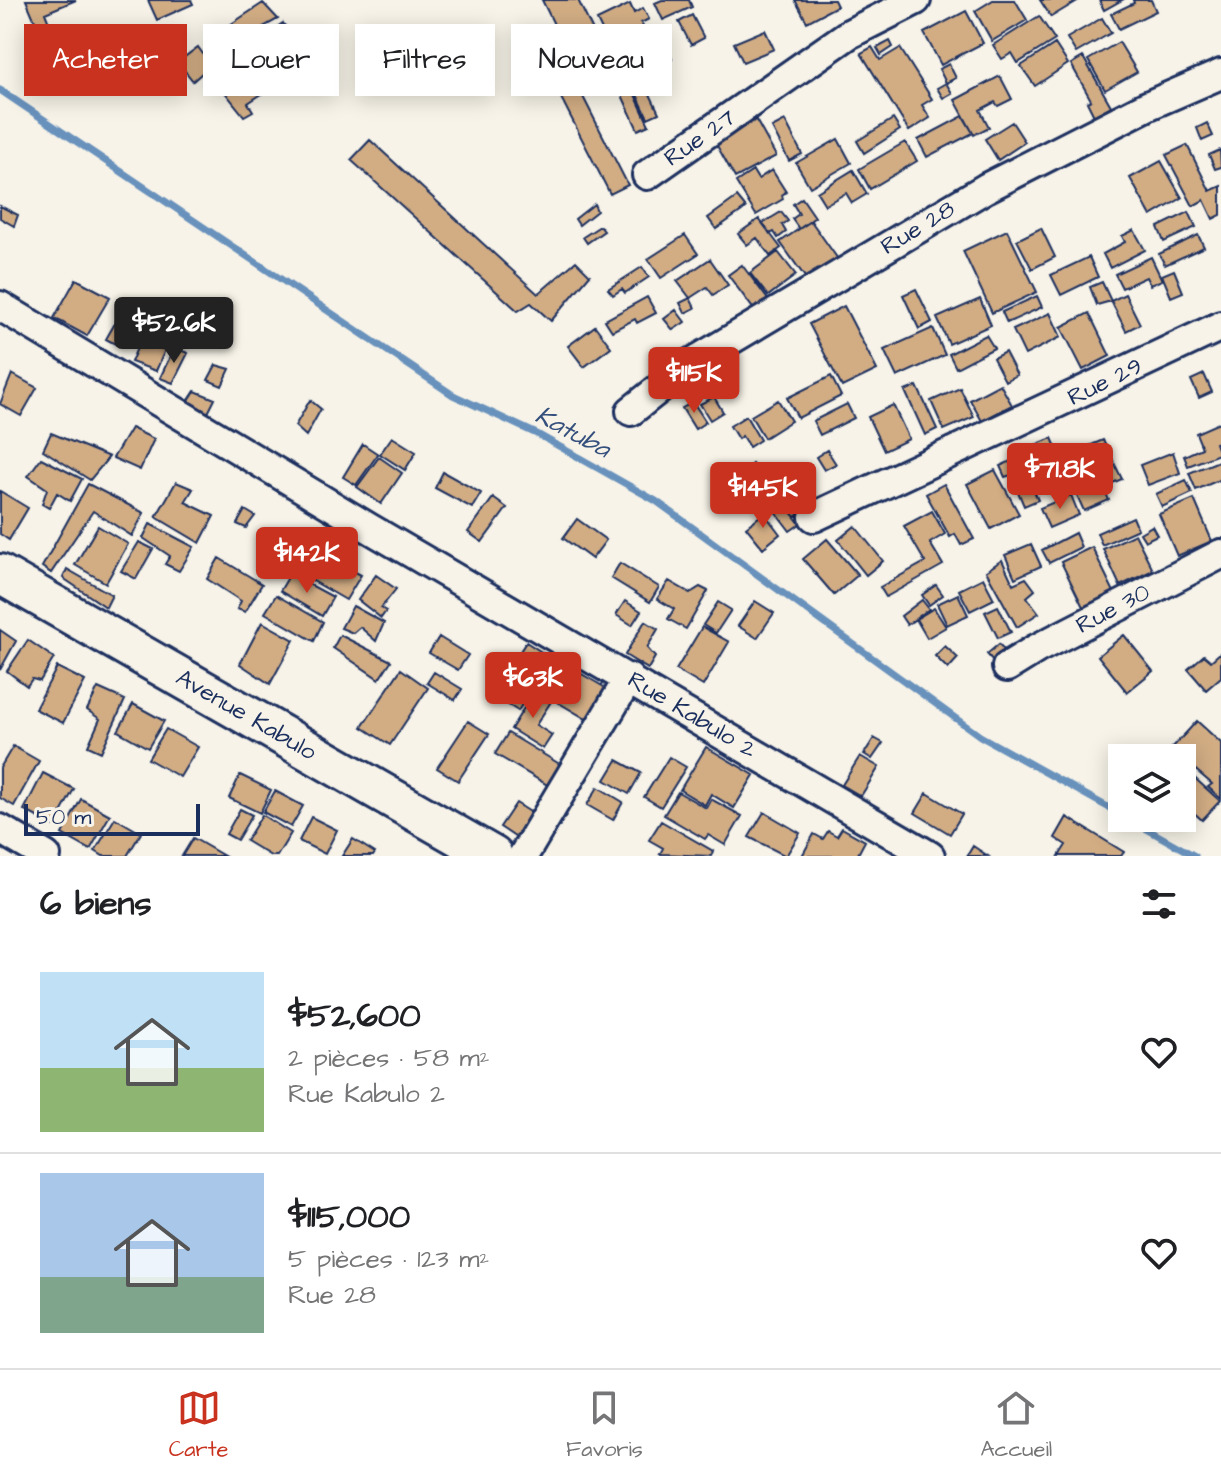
<!DOCTYPE html>
<html lang="fr">
<meta charset="utf-8">
<style>
body{margin:0;font-family:"Architects Daughter",sans-serif;background:#f6f6f6;color:#202124;height:100vh;display:flex;flex-direction:column;font-size:30px;white-space:nowrap}
*{box-sizing:border-box;margin:0}
p{font-size:26px;color:#757577}
.icon{flex:none;width:44px;height:44px;fill:none;stroke:currentColor;stroke-width:2;stroke-linecap:round;stroke-linejoin:round}
.map{position:relative;height:856px;overflow:hidden}
.panel{display:flex;flex-direction:column;background:#fff;flex:1}
.panel>*{flex:none}
.banner{position:absolute;left:24px;top:24px;width:800px;height:72px;display:flex;gap:16px}
.buttons{position:absolute;left:1108px;top:744px;display:grid;gap:16px}
.buttons a{display:grid;place-items:center;width:88px;height:88px;border-radius:0px;background:#fff;box-shadow:0 4px 20px #0003;font-size:40px}
.scale{position:absolute;left:24px;bottom:20px;width:176px;box-sizing:border-box;padding-left:8px;border:4px solid #1b2f5e;border-top:0;font-size:22px;line-height:28px;white-space:nowrap;color:#1b2f5e;-webkit-text-stroke:6px #f7f3e8;paint-order:stroke}
.price{position:absolute;translate:-50% -68px;padding:0 18px;border-radius:8px;background:#c8321e;color:#fff;font-size:26px;line-height:52px;filter:drop-shadow(0 2px 4px #0008)}
.price::after{content:'';position:absolute;left:50%;top:48px;width:24px;height:18px;margin-left:-12px;background:inherit;clip-path:polygon(0 0,100% 0,50% 100%)}
.price.current{background:#222;color:#fff}
ul{padding:0;list-style:none}
li{display:flex;align-items:center;gap:24px;height:200px;padding:0 40px}
li+li{border-top:2px solid #e0e0e0}
li span{display:grid;place-items:center;flex:none;width:224px;height:160px;border-radius:0px;color:#555}
li>.icon{margin-inline-start:auto}
span .icon{width:96px;height:96px;fill:#fffc;stroke-width:1}
li b{font-size:34px}
h2{display:flex;justify-content:space-between;align-items:center;height:96px;padding:0 40px;font-size:34px}
.tag{padding:0 28px;border-radius:0px;background:#fff;box-shadow:0 4px 20px #0003;font-size:28px;line-height:72px}
.tag.current{background:#c8321e;color:#fff}
.tab-bar{display:flex;justify-content:space-around;align-items:center;height:112px;border-top:2px solid #e0e0e0;background:#fff;font-size:22px;color:#757577}
.tab-bar a{display:grid;justify-items:center;gap:4px}
.tab-bar .current{color:#c8321e}
.map>svg:first-child{display:block}
</style>
<div class="map">
<svg width="1221" height="856" viewBox="0 0 1221 856">
<rect width="100%" height="100%" fill="#f7f3e8"/>
<filter id="ink" filterUnits="userSpaceOnUse"><feTurbulence type="fractalNoise" baseFrequency=".0125" numOctaves="2"/><feDisplacementMap in="SourceGraphic" scale="16" xChannelSelector="R" yChannelSelector="G"/><feConvolveMatrix kernelMatrix="1 2 1 2 8 2 1 2 1" color-interpolation-filters="sRGB"/></filter>
<g filter="url(#ink)">
<g fill="none" stroke-linecap="round" stroke-linejoin="round">
<!-- stream -->
<path stroke="#6891bc" stroke-width="7" d="M 0,90 L 453,395 L 539,435 L 656,501 L 980,736 L 1122,815
M 1127,818 L 1195,856"/>
</g>
<!-- building -->
<path fill="#d2ad84" stroke="#1b2f5e" stroke-width="2" d="M 26,0 L 76,0 L 45,13 L 54,35 L 43,40 Z
M 148,0 L 191,0 L 193,4 L 157,20 Z
M 542,0 L 578,0 L 593,31 L 564,45 Z
M 662,0 L 689,0 L 692,7 L 663,20 L 655,3 Z
M 795,0 L 834,0 L 837,6 L 807,22 Z
M 993,0 L 1015,0 L 1027,20 L 992,41 L 975,11 Z
M 1040,0 L 1079,0 L 1051,17 Z
M 1099,0 L 1122,0 L 1104,10 Z
M 1133,0 L 1151,0 L 1156,11 L 1119,29 L 1111,14 L 1134,3 Z
M 263,3 L 278,19 L 227,47 L 219,32 Z
M 630,4 L 634,13 L 643,8 L 649,19 L 641,23 L 646,32 L 611,49 L 597,20 Z
M 966,11 L 983,43 L 941,65 L 924,33 Z
M 692,15 L 704,38 L 691,45 L 679,22 Z
M 1039,16 L 1055,40 L 1018,63 L 1012,53 L 1002,59 L 993,45 Z
M 1102,18 L 1111,33 L 1076,53 L 1067,38 Z
M 283,23 L 308,59 L 290,74 L 260,39 Z
M 548,28 L 628,185 L 610,194 L 530,37 Z
M 765,30 L 774,49 L 743,62 L 734,43 Z
M 662,36 L 672,59 L 638,75 L 627,52 Z
M 243,38 L 280,82 L 248,103 L 253,111 L 244,116 L 220,86 L 231,74 L 215,53 Z
M 890,41 L 893,47 L 881,55 L 877,48 Z
M 1119,42 L 1137,72 L 1105,90 L 1088,60 Z
M 604,43 L 608,52 L 590,61 L 586,52 Z
M 1055,44 L 1068,64 L 1035,86 L 1021,66 Z
M 198,47 L 211,65 L 193,81 L 178,62 Z
M 872,47 L 880,60 L 900,48 L 932,99 L 922,105 L 930,118 L 909,131 L 861,53 Z
M 1083,57 L 1111,106 L 1094,116 L 1087,102 L 1091,100 L 1071,64 Z
M 949,64 L 956,78 L 946,83 L 939,69 Z
M 626,75 L 649,125 L 638,130 L 615,80 Z
M 641,75 L 659,113 L 648,118 L 630,80 Z
M 1000,76 L 1012,99 L 998,106 L 995,102 L 980,110 L 989,127 L 974,135 L 955,100 Z
M 946,83 L 952,93 L 943,98 L 937,88 Z
M 963,116 L 973,133 L 927,157 L 918,140 Z
M 893,119 L 900,130 L 864,153 L 857,141 Z
M 756,120 L 776,156 L 735,178 L 715,142 Z
M 785,121 L 802,154 L 789,161 L 772,128 Z
M 1012,122 L 1025,142 L 998,160 L 985,139 Z
M 1207,123 L 1213,136 L 1202,141 L 1197,128 Z
M 838,139 L 851,163 L 810,187 L 796,163 Z
M 370,140 L 538,294 L 576,261 L 590,275 L 551,321 L 531,303 L 518,311 L 351,160 Z
M 905,142 L 917,161 L 870,189 L 859,169 Z
M 1187,145 L 1210,191 L 1221,186 L 1221,215 L 1213,219 L 1204,200 L 1193,206 L 1166,155 Z
M 1220,150 L 1221,167 L 1215,169 L 1209,155 Z
M 1161,161 L 1182,198 L 1151,216 L 1130,178 Z
M 772,170 L 786,192 L 782,195 L 783,199 L 756,215 L 736,182 L 753,171 L 758,179 Z
M 853,170 L 867,194 L 852,203 L 846,193 L 825,205 L 817,192 Z
M 737,197 L 746,208 L 716,229 L 708,218 Z
M 802,198 L 815,217 L 799,229 L 792,219 L 799,214 L 793,204 Z
M 594,204 L 597,211 L 579,225 L 575,219 Z
M 0,206 L 18,215 L 14,226 L 0,218 Z
M 781,212 L 788,221 L 782,225 L 786,232 L 778,238 L 774,232 L 770,234 L 763,223 Z
M 1189,212 L 1196,227 L 1164,242 L 1158,227 Z
M 759,219 L 781,248 L 770,256 L 757,238 L 747,245 L 738,234 Z
M 811,221 L 840,262 L 810,284 L 780,242 Z
M 600,226 L 604,231 L 587,243 L 583,237 Z
M 1041,228 L 1055,257 L 1032,269 L 1017,240 Z
M 1007,230 L 1037,292 L 992,313 L 963,251 Z
M 1134,230 L 1145,250 L 1110,268 L 1103,254 L 1125,242 L 1122,236 Z
M 685,235 L 698,254 L 661,278 L 648,259 Z
M 1198,235 L 1204,247 L 1165,265 L 1159,254 Z
M 778,252 L 796,275 L 768,296 L 750,273 Z
M 1089,257 L 1098,277 L 1061,295 L 1051,275 Z
M 1151,257 L 1162,280 L 1150,285 L 1146,277 L 1122,288 L 1115,274 Z
M 710,259 L 728,285 L 713,295 L 707,287 L 690,298 L 677,281 Z
M 742,265 L 772,305 L 758,315 L 728,275 Z
M 642,267 L 649,277 L 625,293 L 622,289 L 613,295 L 608,289 Z
M 1174,270 L 1183,292 L 1171,297 L 1162,275 Z
M 76,279 L 110,297 L 87,336 L 54,318 Z
M 1102,282 L 1111,301 L 1097,305 L 1090,287 Z
M 916,289 L 932,322 L 919,329 L 903,295 Z
M 1125,294 L 1140,324 L 1126,331 L 1111,301 Z
M 1037,296 L 1042,307 L 1007,323 L 1002,312 Z
M 647,297 L 656,313 L 637,323 L 635,319 L 612,331 L 605,320 Z
M 690,298 L 695,308 L 685,313 L 680,303 Z
M 980,299 L 991,325 L 949,344 L 937,318 Z
M 844,306 L 877,370 L 842,387 L 809,324 Z
M 676,310 L 685,322 L 673,330 L 664,319 Z
M 1050,313 L 1061,337 L 1025,355 L 1013,330 Z
M 1089,313 L 1110,356 L 1083,370 L 1061,327 Z
M 118,318 L 132,327 L 119,346 L 106,339 Z
M 595,326 L 611,347 L 584,367 L 568,346 Z
M 933,328 L 945,355 L 897,377 L 884,350 Z
M 986,335 L 994,348 L 956,368 L 949,354 Z
M 140,341 L 165,350 L 156,371 L 131,362 Z
M 174,348 L 188,353 L 173,383 L 160,378 Z
M 1005,352 L 1017,375 L 1005,381 L 993,358 Z
M 216,365 L 230,369 L 222,386 L 208,380 Z
M 12,374 L 37,388 L 21,416 L 0,404 Z
M 1204,374 L 1212,392 L 1199,398 L 1191,380 Z
M 831,376 L 841,396 L 798,418 L 787,398 Z
M 1000,384 L 1012,405 L 982,421 L 970,400 Z
M 917,386 L 937,429 L 925,435 L 905,391 Z
M 960,388 L 974,417 L 944,430 L 931,401 Z
M 195,391 L 215,399 L 208,413 L 187,403 Z
M 714,397 L 723,412 L 710,420 L 700,404 Z
M 310,400 L 321,409 L 306,436 L 295,426 Z
M 778,400 L 791,421 L 764,438 L 751,416 Z
M 693,402 L 706,422 L 695,429 L 682,408 Z
M 847,404 L 854,418 L 820,435 L 813,421 Z
M 893,405 L 909,439 L 884,451 L 868,417 Z
M 746,416 L 760,440 L 749,447 L 742,436 L 738,439 L 730,426 Z
M 1221,422 L 1221,441 L 1215,443 L 1219,454 L 1188,466 L 1184,456 L 1202,448 L 1196,433 Z
M 131,428 L 154,439 L 140,470 L 113,458 Z
M 51,433 L 109,457 L 90,480 L 43,450 Z
M 392,437 L 416,452 L 405,470 L 380,454 Z
M 1052,438 L 1066,470 L 1044,480 L 1037,465 L 1043,462 L 1035,445 Z
M 1103,440 L 1122,479 L 1108,485 L 1099,466 L 1089,472 L 1083,460 L 1089,458 L 1084,448 Z
M 363,444 L 378,454 L 356,485 L 343,477 Z
M 827,450 L 836,464 L 824,470 L 816,457 Z
M 1173,452 L 1180,473 L 1148,485 L 1140,465 Z
M 379,457 L 402,473 L 381,504 L 357,487 Z
M 1020,457 L 1038,500 L 1024,506 L 1011,475 L 1005,477 L 1000,466 Z
M 41,458 L 82,479 L 70,501 L 57,493 L 49,508 L 42,504 L 47,489 L 28,476 Z
M 1221,460 L 1221,479 L 1196,490 L 1189,473 Z
M 752,464 L 771,486 L 747,506 L 728,484 Z
M 995,470 L 1019,514 L 991,529 L 967,484 Z
M 1079,470 L 1085,484 L 1099,478 L 1109,500 L 1084,511 L 1068,475 Z
M 443,472 L 481,493 L 472,508 L 435,488 Z
M 1186,480 L 1192,493 L 1162,507 L 1156,494 Z
M 176,482 L 193,489 L 185,502 L 214,516 L 200,543 L 156,517 Z
M 88,484 L 144,513 L 132,536 L 93,511 L 51,573 L 42,567 Z
M 801,484 L 814,503 L 795,517 L 781,498 Z
M 944,484 L 974,539 L 961,545 L 955,534 L 950,537 L 926,494 Z
M 0,491 L 28,508 L 9,540 L 0,534 Z
M 778,495 L 800,524 L 790,531 L 768,502 Z
M 1071,495 L 1079,515 L 1049,528 L 1040,508 Z
M 493,498 L 507,508 L 482,542 L 468,532 Z
M 1194,499 L 1212,541 L 1177,556 L 1159,514 Z
M 245,510 L 255,516 L 246,528 L 237,524 Z
M 932,511 L 945,534 L 930,543 L 943,565 L 886,597 L 880,587 L 925,562 L 904,526 Z
M 764,513 L 780,534 L 763,548 L 746,527 Z
M 1133,517 L 1138,529 L 1102,545 L 1097,533 Z
M 577,519 L 606,540 L 592,559 L 563,538 Z
M 150,524 L 194,547 L 179,571 L 165,564 L 170,556 L 143,538 Z
M 98,526 L 128,544 L 106,583 L 75,565 Z
M 855,526 L 883,561 L 866,575 L 838,540 Z
M 1152,526 L 1157,535 L 1145,541 L 1140,533 Z
M 1075,533 L 1081,547 L 1049,563 L 1042,550 Z
M 1135,534 L 1153,570 L 1120,586 L 1103,549 Z
M 827,539 L 858,575 L 834,595 L 803,559 Z
M 139,542 L 153,549 L 136,579 L 121,571 Z
M 1031,544 L 1041,566 L 1015,578 L 1005,555 Z
M 1092,547 L 1114,592 L 1083,607 L 1061,562 Z
M 309,548 L 361,575 L 346,600 L 294,570 Z
M 219,558 L 262,584 L 245,612 L 237,609 L 241,601 L 207,579 Z
M 1002,560 L 1013,584 L 1026,578 L 1035,590 L 1027,597 L 1039,613 L 1017,627 L 986,571 Z
M 620,563 L 659,587 L 650,602 L 611,578 Z
M 67,569 L 112,595 L 106,607 L 63,578 Z
M 290,574 L 333,597 L 322,616 L 280,591 Z
M 376,575 L 396,589 L 381,608 L 386,611 L 381,618 L 358,600 Z
M 983,578 L 994,599 L 970,611 L 959,590 Z
M 669,581 L 690,593 L 700,587 L 708,591 L 686,629 L 668,619 L 674,609 L 657,599 Z
M 936,585 L 943,595 L 929,605 L 922,595 Z
M 958,594 L 968,615 L 947,625 L 937,604 Z
M 276,595 L 323,622 L 314,641 L 265,613 Z
M 922,600 L 929,609 L 907,625 L 901,616 Z
M 625,601 L 641,611 L 632,625 L 616,615 Z
M 755,601 L 774,613 L 757,638 L 738,626 Z
M 718,602 L 731,610 L 716,633 L 703,625 Z
M 353,606 L 384,623 L 376,641 L 360,627 L 353,633 L 341,628 Z
M 998,606 L 1011,632 L 998,638 L 985,612 Z
M 934,608 L 946,627 L 927,638 L 916,619 Z
M 645,621 L 658,629 L 647,648 L 655,657 L 648,669 L 625,655 Z
M 262,622 L 294,640 L 270,684 L 240,664 Z
M 702,627 L 729,642 L 703,686 L 676,670 Z
M 0,630 L 16,641 L 0,670 Z
M 340,635 L 391,661 L 379,679 L 333,648 Z
M 1124,635 L 1153,671 L 1127,692 L 1098,656 Z
M 439,637 L 468,655 L 458,670 L 429,653 Z
M 28,640 L 54,658 L 40,681 L 32,679 L 27,686 L 7,671 Z
M 526,642 L 551,658 L 518,711 L 492,695 Z
M 999,644 L 1006,652 L 994,662 L 987,654 Z
M 945,646 L 958,658 L 948,669 L 935,656 Z
M 1221,652 L 1221,677 L 1206,690 L 1188,669 L 1204,655 L 1211,661 Z
M 57,667 L 85,681 L 63,723 L 35,709 Z
M 401,669 L 428,688 L 390,745 L 362,727 Z
M 573,669 L 611,691 L 593,723 L 554,700 Z
M 434,672 L 462,689 L 455,700 L 427,683 Z
M 98,688 L 125,700 L 101,752 L 88,746 L 100,719 L 87,710 Z
M 535,690 L 552,700 L 536,725 L 552,735 L 543,749 L 511,729 Z
M 133,704 L 164,721 L 148,748 L 118,731 Z
M 468,721 L 489,734 L 458,781 L 437,768 Z
M 1197,721 L 1221,743 L 1221,799 L 1208,787 L 1212,784 L 1171,749 Z
M 166,729 L 198,747 L 180,777 L 148,759 Z
M 508,733 L 563,766 L 551,787 L 495,754 Z
M 874,738 L 883,743 L 872,759 L 864,754 Z
M 13,746 L 39,761 L 14,806 L 0,798 L 0,768 Z
M 706,747 L 754,775 L 734,808 L 711,794 L 705,805 L 680,790 Z
M 860,756 L 879,767 L 861,796 L 842,785 Z
M 669,757 L 686,767 L 661,807 L 644,797 Z
M 617,760 L 641,773 L 629,794 L 605,780 Z
M 43,773 L 74,789 L 54,826 L 24,810 Z
M 1189,773 L 1220,801 L 1202,820 L 1182,802 L 1182,781 Z
M 240,775 L 271,790 L 260,813 L 229,798 Z
M 598,787 L 623,802 L 613,820 L 587,805 Z
M 275,791 L 303,806 L 291,827 L 263,812 Z
M 678,792 L 706,808 L 711,799 L 742,816 L 725,845 L 708,835 L 705,839 L 664,815 Z
M 927,793 L 962,814 L 950,834 L 915,813 Z
M 81,799 L 110,815 L 90,850 L 62,834 Z
M 516,803 L 543,820 L 527,845 L 500,827 Z
M 240,809 L 252,815 L 237,840 L 226,834 Z
M 764,812 L 800,833 L 786,856 L 749,837 Z
M 262,815 L 291,833 L 277,856 L 271,856 L 246,841 Z
M 311,817 L 337,830 L 325,854 L 299,841 Z
M 1067,817 L 1124,852 L 1121,856 L 1059,856 L 1066,845 L 1055,838 Z
M 115,818 L 141,833 L 127,856 L 103,856 L 95,851 Z
M 661,821 L 713,851 L 711,856 L 660,854 L 663,848 L 649,840 Z
M 842,828 L 865,841 L 857,856 L 802,856 L 814,834 L 823,839 L 828,831 L 837,836 Z
M 193,838 L 224,856 L 182,856 Z
M 353,839 L 375,853 L 373,856 L 342,856 Z
M 973,846 L 988,856 L 967,856 Z"/>
<g fill="none" stroke-linecap="round" stroke-linejoin="round">
<defs>
<path id="street" d="M 647,175 L 849,34 L 916,0
M 0,306 L 369,528 L 930,856
M 631,411 L 690,364 L 986,188 L 1147,106 L 1221,74
M 814,517 L 1221,326
M 1007,667 L 1036,649 L 1221,554
M 0,829 L 46,856
M 523,856 L 629,678"/>
<path id="secondary" d="M 0,574 L 493,856"/>
</defs>
<!-- street casing -->
<use href="#street" stroke="#1b2f5e" stroke-width="34"/>
<!-- secondary casing -->
<use href="#secondary" stroke="#1b2f5e" stroke-width="44"/>
<!-- street -->
<use href="#street" stroke="#f7f3e8" stroke-width="28"/>
<!-- secondary -->
<use href="#secondary" stroke="#f7f3e8" stroke-width="38"/>
</g>
</g>
<g text-anchor="middle" dominant-baseline="central" stroke-width="7" stroke-linejoin="round" paint-order="stroke">
<!-- street labels -->
<g font-size="24" fill="#1b2f5e" stroke="#f7f3e8">
<text transform="translate(700 138) rotate(-35)">Rue 27</text>
<text transform="translate(918 228) rotate(-31)">Rue 28</text>
<text transform="translate(1105 382) rotate(-26)">Rue 29</text>
<text transform="translate(1113 609) rotate(-28)">Rue 30</text>
<text transform="translate(246 715) rotate(30)">Avenue Kabulo</text>
<text transform="translate(692 715) rotate(31)">Rue Kabulo 2</text>
</g>
<!-- water labels -->
<g font-size="26" font-style="italic" fill="#35507d" stroke="#f7f3e8">
<text transform="translate(573 432) rotate(28)">Katuba</text>
</g>
</g>
</svg>
<div class="buttons">
<a><svg class="icon" aria-label="layers" viewBox="0 0 24 24"><path d="M12 4l9 5-9 5-9-5zM3 14l9 5 9-5"/></svg></a>
</div>
<div class="scale">50 m</div>
<b class="price current" style="left:174px;top:365px">$52.6K</b>
<b class="price" style="left:694px;top:415px">$115K</b>
<b class="price" style="left:1060px;top:511px">$71.8K</b>
<b class="price" style="left:763px;top:530px">$145K</b>
<b class="price" style="left:307px;top:595px">$142K</b>
<b class="price" style="left:533px;top:720px">$63K</b>
<div class="banner">
<a class="tag current">Acheter</a>
<a class="tag">Louer</a>
<a class="tag">Filtres</a>
<a class="tag">Nouveau</a>
</div>
</div>
<section class="panel">
<h2>6 biens<svg class="icon" aria-label="filters" viewBox="0 0 24 24"><path d="M4 7h16M4 17h16"/><circle cx="9" cy="7" r="2"/><circle cx="15" cy="17" r="2"/></svg></h2>
<ul>
<li><span style="background:linear-gradient(#bfe0f5 60%,#8fb573 0)"><svg class="icon" aria-label="home" viewBox="0 0 24 24"><path d="M3 11l9-7 9 7M6 9v11h12V9"/></svg></span><div><b>$52,600</b><p>2 pièces · 58 m²</p><p>Rue Kabulo 2</p></div><svg class="icon" aria-label="heart" viewBox="0 0 24 24"><path d="M12 20l-8-8c-3-5 5-10 8-4 3-6 11-1 8 4z"/></svg></li>
<li><span style="background:linear-gradient(#a9c7e8 65%,#7fa58c 0)"><svg class="icon" aria-label="home" viewBox="0 0 24 24"><path d="M3 11l9-7 9 7M6 9v11h12V9"/></svg></span><div><b>$115,000</b><p>5 pièces · 123 m²</p><p>Rue 28</p></div><svg class="icon" aria-label="heart" viewBox="0 0 24 24"><path d="M12 20l-8-8c-3-5 5-10 8-4 3-6 11-1 8 4z"/></svg></li>
</ul>
</section>
<nav class="tab-bar">
<a class="current"><svg class="icon" aria-label="map" viewBox="0 0 24 24"><path d="M3 6l6-2 6 2 6-2v14l-6 2-6-2-6 2zM9 4v14M15 6v14"/></svg>Carte</a>
<a><svg class="icon" aria-label="saved" viewBox="0 0 24 24"><path d="M7 4h10v16l-5-4-5 4z"/></svg>Favoris</a>
<a><svg class="icon" aria-label="home" viewBox="0 0 24 24"><path d="M3 11l9-7 9 7M6 9v11h12V9"/></svg>Accueil</a>
</nav>
